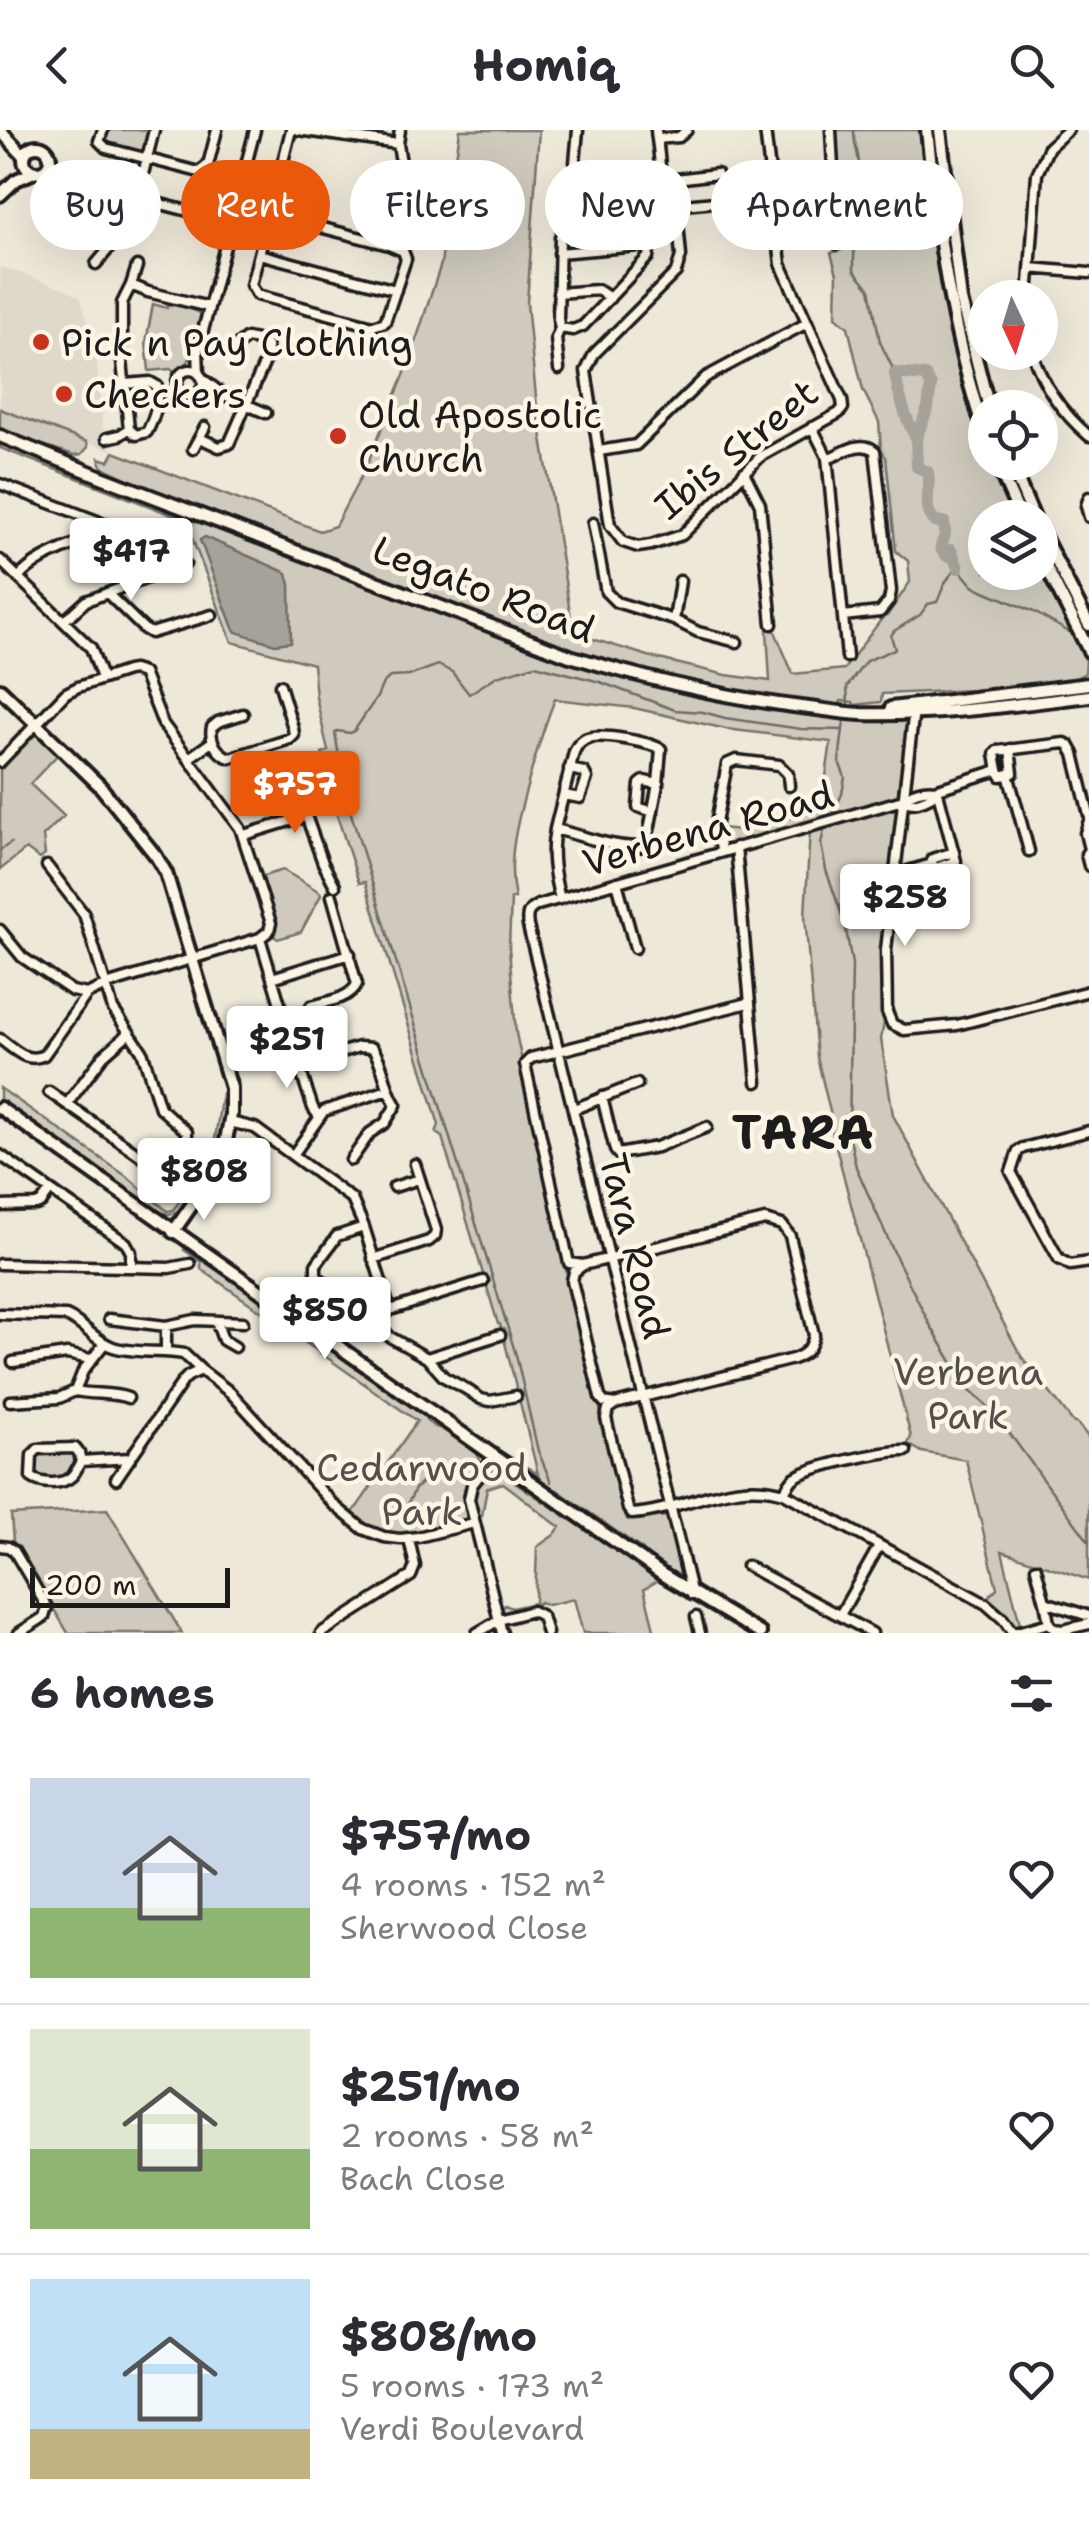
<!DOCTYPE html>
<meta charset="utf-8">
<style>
body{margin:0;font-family:"Shantell Sans",sans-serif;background:#f7f7f7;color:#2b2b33;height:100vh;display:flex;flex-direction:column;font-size:38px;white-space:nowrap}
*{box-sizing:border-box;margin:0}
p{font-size:32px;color:#7c7c81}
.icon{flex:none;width:55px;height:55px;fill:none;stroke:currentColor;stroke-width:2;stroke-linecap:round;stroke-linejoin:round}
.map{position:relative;height:1503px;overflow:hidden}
.side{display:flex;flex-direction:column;background:#fff;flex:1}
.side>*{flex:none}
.guide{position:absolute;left:30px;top:30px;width:1030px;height:90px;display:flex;gap:20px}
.needle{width:65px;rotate:176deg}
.tools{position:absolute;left:968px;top:150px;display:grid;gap:20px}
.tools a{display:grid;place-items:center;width:90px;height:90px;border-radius:50%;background:#fff;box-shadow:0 10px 40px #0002;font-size:50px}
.scale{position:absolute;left:30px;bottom:25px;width:200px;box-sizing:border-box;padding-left:10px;border:5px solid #1c1c1c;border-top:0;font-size:28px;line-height:35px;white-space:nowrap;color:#1c1c1c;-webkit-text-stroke:8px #fcf5e5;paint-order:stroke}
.price{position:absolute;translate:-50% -85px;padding:0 22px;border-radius:10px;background:#fff;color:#222;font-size:32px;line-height:65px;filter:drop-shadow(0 2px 5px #0008)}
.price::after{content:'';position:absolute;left:50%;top:60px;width:30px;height:22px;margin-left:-15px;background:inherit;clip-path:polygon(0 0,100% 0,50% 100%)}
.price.selected{background:#ea580c;color:#fff}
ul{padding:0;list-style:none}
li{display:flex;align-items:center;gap:30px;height:250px;padding:0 30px}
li+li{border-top:2px solid #e1e1e2}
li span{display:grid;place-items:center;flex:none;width:280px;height:200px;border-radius:0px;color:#555}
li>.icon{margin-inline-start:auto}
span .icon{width:120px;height:120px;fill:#fffc;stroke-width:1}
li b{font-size:42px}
h2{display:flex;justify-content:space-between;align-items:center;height:120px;padding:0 30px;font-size:42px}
.pill{padding:0 35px;border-radius:45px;background:#fff;box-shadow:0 10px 40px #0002;font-size:35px;line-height:90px}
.pill.selected{background:#ea580c;color:#fff}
header{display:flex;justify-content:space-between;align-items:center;height:130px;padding:0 30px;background:#fff;font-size:45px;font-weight:700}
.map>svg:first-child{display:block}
</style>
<header><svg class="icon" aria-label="back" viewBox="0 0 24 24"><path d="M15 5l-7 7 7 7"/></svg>Homiq<svg class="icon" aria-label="search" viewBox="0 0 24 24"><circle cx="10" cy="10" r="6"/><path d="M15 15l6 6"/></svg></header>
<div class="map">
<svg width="1089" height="1503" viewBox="0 0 1089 1503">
<rect width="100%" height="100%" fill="#eee8d9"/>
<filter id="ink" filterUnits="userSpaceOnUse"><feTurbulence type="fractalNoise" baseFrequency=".01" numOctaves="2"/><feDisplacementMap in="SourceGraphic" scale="20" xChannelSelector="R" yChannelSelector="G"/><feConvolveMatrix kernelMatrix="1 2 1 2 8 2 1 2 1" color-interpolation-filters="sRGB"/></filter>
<g filter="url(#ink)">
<!-- built -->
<path fill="#ded9cb" d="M 0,136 L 65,159 L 80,167 L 95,218 L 104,307 L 113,321 L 0,279 Z"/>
<!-- green -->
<path fill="#cfcabd" stroke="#76736c" stroke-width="2.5" d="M 106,0 L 151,0 L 146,21 L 142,24 L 107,15 L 102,10 Z
M 460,0 L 539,0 L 527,173 L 537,277 L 571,488 L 589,508 L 655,528 L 726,545 L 770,551 L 767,500 L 774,499 L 793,544 L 844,539 L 883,487 L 887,486 L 910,452 L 908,431 L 896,421 L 886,328 L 881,318 L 879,292 L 863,260 L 848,197 L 836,187 L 837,144 L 831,123 L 842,120 L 833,0 L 923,0 L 937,125 L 946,177 L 964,254 L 985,316 L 985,332 L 991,333 L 1015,387 L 985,388 L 985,442 L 1040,442 L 1040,437 L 1086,531 L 1085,543 L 1072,550 L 974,560 L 882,564 L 881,572 L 854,575 L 853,572 L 841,571 L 839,576 C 701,572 572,521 444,472 C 347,435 250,398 153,361 L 102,337 L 99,328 L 109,331 L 114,322 L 320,401 L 335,396 L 365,339 L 407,238 L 441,134 Z
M 153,174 L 167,178 L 168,174 C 180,176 193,178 203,185 L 193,224 L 188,232 L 175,242 L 170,239 L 149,241 L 146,212 Z
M 0,279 L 87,312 L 88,317 L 82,324 L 74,325 L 0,301 Z
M 0,311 L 571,532 C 619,546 666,561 715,571 C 776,583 839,586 902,588 L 908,596 L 901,663 L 896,668 L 729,716 L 724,715 L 720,709 L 722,698 L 741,700 L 821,680 L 831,612 L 726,599 L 634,578 L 555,569 C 541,604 532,638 522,675 C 514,706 508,736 515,768 L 511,769 L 509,817 L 516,903 L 566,1140 L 627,1389 L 670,1386 L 683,1441 L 682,1446 L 677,1447 L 655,1433 L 643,1420 L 557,1360 L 551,1359 L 499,1320 L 538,1344 L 505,1213 L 500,1194 L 498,1194 L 442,1007 L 436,1003 L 439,995 L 365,752 L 359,753 L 332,670 L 322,623 L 328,621 L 316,567 L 313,534 L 232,512 L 185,390 L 0,318 Z
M 36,604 L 40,604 L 60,622 L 30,654 L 64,686 L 43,706 L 45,725 L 40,729 L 26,719 L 0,740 L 0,637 L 30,606 Z
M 894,676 L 899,684 L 882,826 L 885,887 L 881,909 L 893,985 L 1021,1226 L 1074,1293 L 1077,1293 L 1089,1308 L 1089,1450 L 1002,1421 L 1020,1494 L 1012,1495 L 1000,1481 L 985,1470 L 997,1458 L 966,1330 L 922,1322 L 908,1314 L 911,1307 L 832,1001 L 831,986 L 817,927 L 805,786 L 810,699 Z
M 283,740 L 320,762 L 321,765 L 301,802 L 278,809 L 272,805 L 274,792 L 260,747 Z
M 0,958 L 129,1048 L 167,1081 L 173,1080 L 210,1030 L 213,1022 L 222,963 L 228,962 L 222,1009 L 216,1030 L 184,1075 L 175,1083 L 168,1084 L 158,1081 L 126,1060 L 0,971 Z
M 186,1117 L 424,1283 C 425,1292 434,1298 443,1299 L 476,1322 L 480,1330 L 464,1359 L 467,1385 L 465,1390 C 426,1408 389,1412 353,1388 L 352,1384 L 417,1291 L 201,1139 L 201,1132 L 184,1120 Z
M 72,1319 L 77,1322 L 77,1333 L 67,1348 L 35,1348 L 35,1323 Z
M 492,1345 L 502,1345 L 512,1350 L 659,1450 L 644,1459 L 655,1503 L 583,1503 L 574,1469 L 548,1475 L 540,1472 L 532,1478 L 509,1484 L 501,1480 L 505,1475 L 512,1478 L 535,1473 L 537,1417 L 554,1405 L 560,1397 C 540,1383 523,1367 503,1353 L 487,1358 L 482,1386 L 478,1384 C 469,1366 476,1354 492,1345 Z
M 107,1379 L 182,1503 L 68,1503 L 13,1411 L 11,1385 Z"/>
<!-- water -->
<path fill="#a7a299" stroke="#6f6c67" stroke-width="2.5" d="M 205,407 L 287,443 L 290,455 L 291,512 L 275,514 L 236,502 L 233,498 L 200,410 Z"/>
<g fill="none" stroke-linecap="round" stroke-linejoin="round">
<!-- stream -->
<path stroke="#6f6c67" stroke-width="2.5" d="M 854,0 C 853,15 862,29 858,43 C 865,53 878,66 872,80 C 870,86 865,86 862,92 C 853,107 854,124 854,140 L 870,159 L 880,212 L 895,243
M 848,573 L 847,557 L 866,531 L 895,519 L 891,506 L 894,501 L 920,485 L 928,474 L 937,472 C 944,457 943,451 958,438 L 973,456 L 1034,482 L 1069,502
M 834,682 L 842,664 L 845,647 L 839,632 L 844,591
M 824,700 L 821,714 L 826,740 L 845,794 L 852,834 L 849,1004 L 856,1037 L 897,1129 L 929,1193 L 969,1260 L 994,1282 L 1089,1412
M 0,720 L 11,713
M 551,1352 L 538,1321 L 516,1225 L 346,667 L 335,603 L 337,601 L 350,603 L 354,601 L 377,567 L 383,553 L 390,547 L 409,546 L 438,535 L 452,542 L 469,564 L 497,546 L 535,535 L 600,552 L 675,580 L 703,582 L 725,588 L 801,599 L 842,600
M 384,1390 L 404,1382 L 415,1359 L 436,1339"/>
<!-- river -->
<path stroke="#a7a299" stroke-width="12" d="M 916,308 C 906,290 898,263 895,243 L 925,246 L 931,255 L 928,278 L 916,308 L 917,337 L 928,342 C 932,358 921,377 935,392 L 944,392 C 944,392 945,402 945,403 C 944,415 935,416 947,426 L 951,420 L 958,438"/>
<defs>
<path id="street" d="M 103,0 L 99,11 L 106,18 L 199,42 L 208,35 L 217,0
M 298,0 L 398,14
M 578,0 L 570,87 L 560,107 L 558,189 L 560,198 L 573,200 L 583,196 L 648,127 L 650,115 L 647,75 C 668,57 658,25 656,0
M 831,0 L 837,114
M 657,9 L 679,7 L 687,0
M 50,29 L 61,44
M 41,41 L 79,53 L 231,92
M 660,51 L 717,44
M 654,69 L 677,81
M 570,81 L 647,75
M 677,81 L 681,126 L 676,142 L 594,224 L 586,241 L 610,395 L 623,412 L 638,417 L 651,415 L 682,405 L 760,327 L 839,283 L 843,278 L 842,270 L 781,134 L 765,0
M 677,81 L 683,75 L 834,61
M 269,84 L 389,115 L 403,121 L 406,129 L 385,192 L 373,196 L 257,165 L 251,155 L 291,0
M 389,115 L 401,33 L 398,14 L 400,0
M 559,123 L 650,115
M 259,124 L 396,160
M 96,134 L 122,103 L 132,72 L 138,64 L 154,0
M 1030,138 L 1089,143
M 131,155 L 137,136
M 558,163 L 598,160 L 610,168
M 1028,168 L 1037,44 L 1049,17 L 1068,0
M 1032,222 C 1043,256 1062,283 1089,306
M 559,239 L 556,208 L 560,198
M177 253a13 13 0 1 1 26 0a13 13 0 1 1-26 0Z
M 199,244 L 198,220 L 255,0
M 204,250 L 222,264 L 266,283
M 125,254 L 150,252 L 157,256 C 159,274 155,286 147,302 L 136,305 L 129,299
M 812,297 L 827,327 L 847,527
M 129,299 L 122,231 L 122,173 L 131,155 L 148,162 L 209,177
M 107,308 L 120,305 L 129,299
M 200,308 L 219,317 L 229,314 L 268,225 L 267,216 L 262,211 L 247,208 L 238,215
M 193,319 L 205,297
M 599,321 L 636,315 L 706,247 L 807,193
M 827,327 L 832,327 C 845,321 862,310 875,321 L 891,461 L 889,471 L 880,482 L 843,486
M 744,342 L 760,374 L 772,494
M 0,354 L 129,403 L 139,413
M 1089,367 L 1086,376 L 1089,387
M 593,393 L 606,462 L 616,472 L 674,490 L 698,502 L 737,512
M 0,430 L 91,518 L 102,548
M 18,448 C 43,420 80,417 110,396
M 107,463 L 144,499 L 151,503 L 212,485
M 674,490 L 680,451
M 64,491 L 86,471 L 185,434
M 914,579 L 886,820 L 887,882 L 892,894 L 904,900 L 957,895 L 1089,861
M 243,584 L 218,592 L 212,597 C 209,610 217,624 230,628 L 290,609 L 294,605 L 293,598 L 280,555
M 189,628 L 213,611
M 0,632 L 66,563 L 78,557 L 127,541 L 133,540 L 143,543 L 163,594 L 240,698 L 271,793 L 269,801 L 260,808 L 106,855 L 87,864 L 72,861 L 22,827 L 0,800
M 998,640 L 995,624 L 997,621 L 1065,613 L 1069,615 L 1074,624 L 1089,685
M 291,644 L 323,733 L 335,756
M 1008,644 L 1029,721
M 564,665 L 580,668 L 587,648 L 584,642 L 569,639
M 903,670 C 912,676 923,671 932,666 L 935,660
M 653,682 L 638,677 L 640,654 L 644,651 L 658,654
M 1089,691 L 1085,703 L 1089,719
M 555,699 C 583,706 618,720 646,716 L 658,654 L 661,619 C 648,612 599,602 585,609 C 578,613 577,616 574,622 L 555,699 C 550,723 554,746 560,769
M 244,705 L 306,686
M 736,717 L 757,952
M 1089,720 L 1086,724 L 1089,736
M 722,722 L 715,698 L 727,634 L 736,630 L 779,635 L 788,644 L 789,656
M 932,734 L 936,738 L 956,731 L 937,659
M 47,736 L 84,784 L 113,879 L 142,921 L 160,978 L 187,1002 C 188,1019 175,1040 157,1037 L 49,962
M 908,741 L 932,734 L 932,729 L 954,722
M 617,752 L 635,818
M 260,808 L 290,907
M 272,848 L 350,824
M 311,876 C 326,872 350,869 357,854 L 332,766
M 0,909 C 14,919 27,934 44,925 L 87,864
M 292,915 L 313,978 L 319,987
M 325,927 L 359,917 L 372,918 C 385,934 384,958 396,975 L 385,993 L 370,1003 L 351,1030
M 602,967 L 615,1020 L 618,1024 L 657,1017 L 707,997
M 67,974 L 103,926 L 128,904
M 574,979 L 637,954
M 230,992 L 255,998 L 352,1069 L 364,1097 L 390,1180
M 1089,1001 L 1023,1018 L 1018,1021 L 1011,1042 L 1059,1129 L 1070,1135 L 1089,1132
M 0,1025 L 126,1113 L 131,1122 L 131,1137
M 293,1025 L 324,981 L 388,960
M 394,1057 L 419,1049
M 0,1076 L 36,1075 L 41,1073 L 50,1061
M 373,1129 L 429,1111 L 435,1106 L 436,1100 L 415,1034
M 0,1134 L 169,1138 L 190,1134
M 583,1135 L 574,1142 L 572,1151 L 600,1267 L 604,1272 L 615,1274
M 483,1151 L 390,1180 L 382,1189 L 382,1198 L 390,1207 L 427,1228 L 444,1247 L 466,1259 L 481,1269 L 490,1271 L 516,1266
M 332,1158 L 316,1146 L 316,1135 L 337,1106 L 364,1097
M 0,1184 L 66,1186 C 83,1193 95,1211 113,1217 C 135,1224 161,1220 184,1224 L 201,1240
M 109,1189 L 166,1196 L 195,1190 L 243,1192
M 216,1191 L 223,1210 L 235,1217
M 166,1196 L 166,1222
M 427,1228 L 500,1205
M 13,1232 L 67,1224 L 90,1229
M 75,1261 C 93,1265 112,1262 128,1268
M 10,1271 L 59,1268 L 75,1261 L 83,1241 L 104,1214
M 615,1274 L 793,1229 C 806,1224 811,1219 814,1205 L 790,1106 L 782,1095 L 765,1090 L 583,1135 L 569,1133 L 525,934 L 531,928 L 748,873
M 615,1274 L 608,1279 L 606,1288 L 628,1379 L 632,1384 C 682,1381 734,1346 784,1363 L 986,1474 L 1003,1489 L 1013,1503 L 1049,1493 L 1054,1499 L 1063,1500 L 1089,1494
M 495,1326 L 472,1355 L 469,1369 L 502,1503
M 81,1331 C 78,1336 76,1342 72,1346 C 62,1356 40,1354 31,1347 L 32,1325 L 38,1319 L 75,1318 L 79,1323 L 81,1331 L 130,1328
M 116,1349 L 183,1251 L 188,1246 L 201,1240 L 231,1263 L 334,1375 L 363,1399 L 384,1407 L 400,1409 L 418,1407 L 474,1393
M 784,1363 C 785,1360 791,1351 793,1349 C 806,1337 887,1320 906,1321
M 0,1416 L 8,1417 L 14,1421 L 47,1477 L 44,1487 L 19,1503
M 747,1436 L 872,1503
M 1036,1438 L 1045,1472
M 692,1465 L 528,796 C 526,784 528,780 538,775 L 903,670 C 910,662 925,658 935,660 L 998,640 L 1001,646 L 1013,643 L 1010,619
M 840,1485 L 879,1416
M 696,1487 L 700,1503
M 1049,1493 L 1045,1472 L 1089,1486
M 321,1503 L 411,1446 L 415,1436 L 409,1409
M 477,1503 L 499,1490 L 532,1481 L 542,1486 L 547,1503"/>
<path id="secondary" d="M 0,0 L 24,26
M 927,0 C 938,103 951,205 985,303
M 940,0 L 961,170 L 989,278
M24 29a13 13 0 1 1 26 0a13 13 0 1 1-26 0Z
M 0,65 L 16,50 L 34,42
M 0,306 L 104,348 L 570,526 C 646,549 722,567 801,577 C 821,579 841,583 861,584 C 937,586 1013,575 1089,566
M 996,332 L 1021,388
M 1010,332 L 1034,388
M 1040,399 L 1089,495
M 1040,425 L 1089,521
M 0,559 L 100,656 L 156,726 L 166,743 L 231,958 L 231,984 L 222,1032 L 173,1102
M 891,578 L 1089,554
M 0,978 L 663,1445 L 760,1503"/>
</defs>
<!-- street casing -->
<use href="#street" stroke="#1c1c1c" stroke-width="15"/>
<!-- secondary casing -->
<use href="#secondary" stroke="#1c1c1c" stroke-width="18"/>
<!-- street -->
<use href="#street" stroke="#fcf5e5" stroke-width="8"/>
<!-- secondary -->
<use href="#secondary" stroke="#fcf5e5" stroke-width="10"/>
</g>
</g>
<!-- markers -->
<g fill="#c8321e" stroke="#fcf5e5" stroke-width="4">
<circle cx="41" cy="212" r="10"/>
<circle cx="64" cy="264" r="10"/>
<circle cx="338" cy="306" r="10"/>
</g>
<g text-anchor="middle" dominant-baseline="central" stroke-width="9" stroke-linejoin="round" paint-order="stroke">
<!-- poi labels -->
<g font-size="38" fill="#1c1c1c" stroke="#fcf5e5" text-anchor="start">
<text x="61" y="212">Pick n Pay Clothing</text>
<text x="84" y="264">Checkers</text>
<text x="358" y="284">Old Apostolic<tspan x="358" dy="44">Church</tspan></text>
</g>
<!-- street labels -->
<g font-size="38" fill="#1c1c1c" stroke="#fcf5e5">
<text transform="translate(736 319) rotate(-39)">Ibis Street</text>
<text transform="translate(484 459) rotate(21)">Legato Road</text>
<text transform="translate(708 698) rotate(-16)">Verbena Road</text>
<text transform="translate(635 1116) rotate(76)">Tara Road</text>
</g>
<!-- park labels -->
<g font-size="38" fill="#52504c" stroke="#fcf5e5">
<text x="968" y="1241">Verbena<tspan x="968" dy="44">Park</tspan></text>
<text x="422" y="1337">Cedarwood<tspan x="422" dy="44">Park</tspan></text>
</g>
<!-- district labels -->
<g font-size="48" font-weight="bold" letter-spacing="2.5" fill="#1c1c1c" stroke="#fcf5e5">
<text x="804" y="1002">TARA</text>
</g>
</g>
</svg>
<div class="tools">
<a><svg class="needle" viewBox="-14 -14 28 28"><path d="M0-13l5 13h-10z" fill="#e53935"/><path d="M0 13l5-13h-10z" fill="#7c7c81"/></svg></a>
<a><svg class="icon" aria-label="locate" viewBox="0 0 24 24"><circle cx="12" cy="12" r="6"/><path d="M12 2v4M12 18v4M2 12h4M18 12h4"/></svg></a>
<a><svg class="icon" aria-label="layers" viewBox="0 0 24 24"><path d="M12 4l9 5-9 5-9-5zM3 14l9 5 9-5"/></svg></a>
</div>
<div class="scale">200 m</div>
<b class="price" style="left:131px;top:473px">$417</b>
<b class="price selected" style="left:295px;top:706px">$757</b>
<b class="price" style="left:905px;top:819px">$258</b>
<b class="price" style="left:287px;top:961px">$251</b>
<b class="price" style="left:204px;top:1093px">$808</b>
<b class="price" style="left:325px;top:1232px">$850</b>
<div class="guide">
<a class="pill">Buy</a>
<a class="pill selected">Rent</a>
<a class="pill">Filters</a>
<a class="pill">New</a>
<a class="pill">Apartment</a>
</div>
</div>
<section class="side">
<h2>6 homes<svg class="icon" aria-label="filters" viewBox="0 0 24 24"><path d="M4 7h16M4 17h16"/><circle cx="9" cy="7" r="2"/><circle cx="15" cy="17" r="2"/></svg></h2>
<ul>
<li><span style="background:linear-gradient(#c9d6e8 65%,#8fb573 0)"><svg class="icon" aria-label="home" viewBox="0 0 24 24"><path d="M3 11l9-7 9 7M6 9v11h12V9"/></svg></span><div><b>$757/mo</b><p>4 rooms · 152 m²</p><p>Sherwood Close</p></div><svg class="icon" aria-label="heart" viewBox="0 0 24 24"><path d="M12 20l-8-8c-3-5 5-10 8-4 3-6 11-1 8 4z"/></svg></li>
<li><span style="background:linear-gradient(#dfe7d0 60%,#8fb573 0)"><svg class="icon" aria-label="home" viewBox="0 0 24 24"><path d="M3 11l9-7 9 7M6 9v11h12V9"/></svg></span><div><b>$251/mo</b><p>2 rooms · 58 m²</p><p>Bach Close</p></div><svg class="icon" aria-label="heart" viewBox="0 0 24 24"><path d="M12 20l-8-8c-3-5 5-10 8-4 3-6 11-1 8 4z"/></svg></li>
<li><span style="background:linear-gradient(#bfe0f5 75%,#c2b280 0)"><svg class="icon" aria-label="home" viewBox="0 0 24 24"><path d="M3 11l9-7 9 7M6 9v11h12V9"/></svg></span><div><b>$808/mo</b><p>5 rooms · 173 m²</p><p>Verdi Boulevard</p></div><svg class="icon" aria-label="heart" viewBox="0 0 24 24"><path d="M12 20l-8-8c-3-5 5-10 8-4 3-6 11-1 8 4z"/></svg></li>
</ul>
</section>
